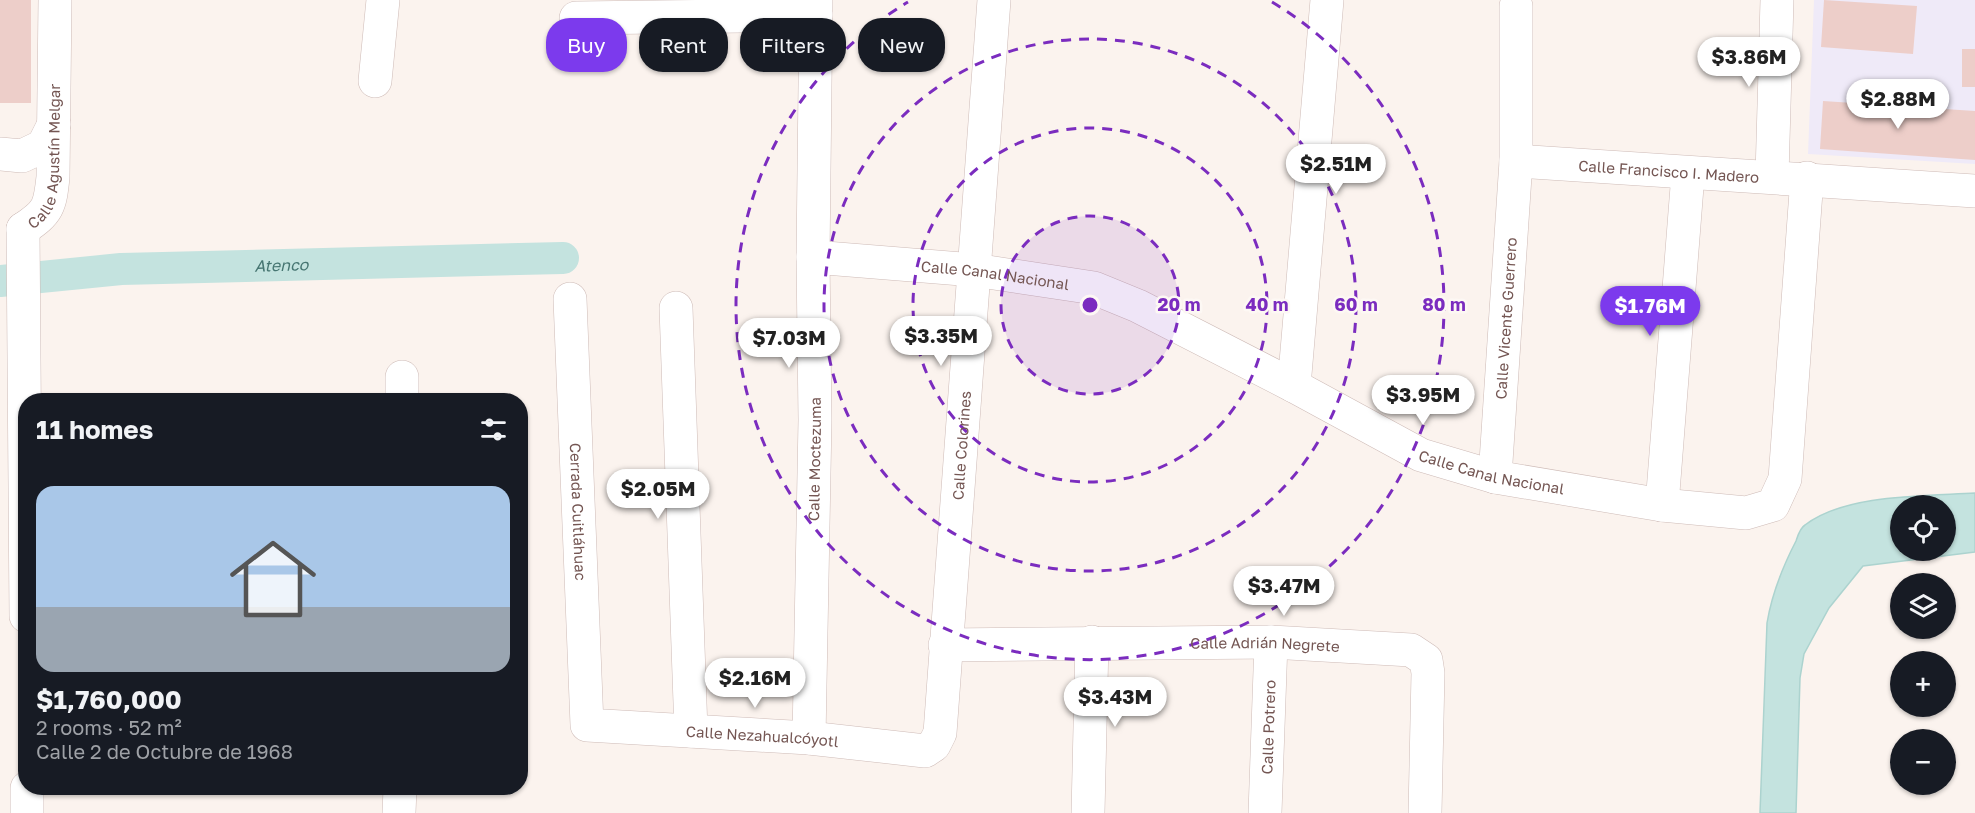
<!DOCTYPE html>
<meta charset="utf-8">
<style>
body{margin:0;font-family:"Golos Text",sans-serif;background:#242831;color:#f1f3f6;height:100vh;display:flex;flex-direction:column;font-size:22px;white-space:nowrap}
*{box-sizing:border-box;margin:0}
p{font-size:20px;color:#9ea1a6}
.icon{flex:none;width:33px;height:33px;fill:none;stroke:currentColor;stroke-width:2;stroke-linecap:round;stroke-linejoin:round}
.map{position:relative;flex:1;overflow:hidden}
.drawer{position:absolute;left:18px;top:393px;width:510px;height:402px;display:flex;flex-direction:column;background:#171b24;border-radius:24px;box-shadow:0 2px 4px #0004}
.drawer>*{flex:none}
.top-card{position:absolute;left:546px;top:18px;width:570px;height:54px;display:flex;gap:12px}
.buttons{position:absolute;left:1890px;top:495px;display:grid;gap:12px}
.buttons a{display:grid;place-items:center;width:66px;height:66px;border-radius:50%;background:#171b24;box-shadow:0 2px 4px #0004;font-size:30px}
.price{position:absolute;translate:-50% -51px;padding:0 14px;border-radius:21px;background:#fff;color:#222;font-size:20px;line-height:39px;filter:drop-shadow(0 2px 3px #0008)}
.price::after{content:'';position:absolute;left:50%;top:36px;width:18px;height:14px;margin-left:-9px;background:inherit;clip-path:polygon(0 0,100% 0,50% 100%)}
.price.selected{background:#7c3aed;color:#fff}
ul{padding:0;list-style:none}
li{display:grid;align-content:center;gap:12px;height:318px;padding:0 18px}
li span{display:grid;place-items:center;height:186px;border-radius:18px;color:#555}
li>.icon{margin-inline-start:auto}
span .icon{width:108px;height:108px;fill:#fffc;stroke-width:1}
li b{font-size:26px}
h2{display:flex;justify-content:space-between;align-items:center;height:72px;padding:0 18px;font-size:26px}
.tag{padding:0 21px;border-radius:24px;background:#171b24;box-shadow:0 2px 4px #0004;font-size:21px;line-height:54px}
.tag.selected{background:#7c3aed;color:#fff}
.map>svg:first-child{display:block}
</style>
<div class="map">
<svg width="1975" height="813" viewBox="0 0 1975 813">
<rect width="100%" height="100%" fill="#fbf3ee"/>
<!-- education -->
<path fill="#efeaf8" d="M 1814,0 L 1975,0 L 1975,164 L 1808,154 Z"/>
<!-- water -->
<path fill="#c4e3df" stroke="#acd3cf" stroke-width="1.5" fill-rule="evenodd" d="M 1975,493 L 1975,552 L 1863,566 L 1829,608 L 1804,654 L 1800,678 L 1796,813 L 1760,813 L 1767,623 C 1772,593 1782,568 1796,541 C 1798,535 1800,528 1805,525 C 1845,494 1925,496 1975,493 ZM 1900,506 L 1946,506 L 1946,550 L 1900,550 Z"/>
<g fill="none" stroke-linecap="round" stroke-linejoin="round">
<!-- canal -->
<path stroke="#c4e3df" stroke-width="32" id="s1" d="M 0,281 L 121,269 L 563,258"/>
</g>
<!-- building -->
<path fill="#edcec9" d="M 0,0 L 31,0 L 31,103 L 0,103 Z
M 1824,0 L 1917,6 L 1913,54 L 1821,47 Z
M 1962,49 L 1975,49 L 1975,87 L 1962,87 Z
M 1823,101 L 1975,111 L 1975,160 L 1820,149 Z"/>
<g fill="none" stroke-linecap="round" stroke-linejoin="round">
<defs>
<g id="street">
<path id="s2" d="M 1516,6 L 1516,161 L 1975,191"/>
<path d="M 576,18 L 816,15"/>
<path d="M 375,81 L 383,0"/>
<path d="M 0,154 L 22,156 L 43,146 L 54,124"/>
<path d="M 1772,176 L 1777,0"/>
<path d="M 23,229 L 26,616"/>
<path id="s3" d="M 23,229 C 49,212 50,206 53,177 L 55,0"/>
<path id="s4" d="M 813,257 L 974,270 L 1094,288 L 1138,306 L 1294,386 L 1421,455 L 1495,477 L 1662,505 L 1746,513 L 1773,505 L 1785,479 L 1807,178"/>
<path id="s5" d="M 570,299 L 587,725 L 809,738 L 925,751 L 934,745 L 940,733 L 994,0"/>
<path d="M 676,308 L 691,731"/>
<path d="M 1294,386 L 1327,0"/>
<path d="M 402,400 L 402,377"/>
<path id="s6" d="M 1495,477 L 1516,161"/>
<path d="M 1662,505 L 1688,174"/>
<path id="s7" d="M 945,645 L 1271,642 L 1411,650 L 1426,660 L 1428,673 L 1425,813"/>
<path id="s8" d="M 809,738 L 815,420 L 813,257 L 816,0"/>
<path d="M 27,788 L 27,813"/>
<path d="M 399,813 L 400,788"/>
<path d="M 1088,813 L 1092,642"/>
<path id="s9" d="M 1265,813 L 1271,642"/>
</g>
</defs>
<!-- street casing -->
<use href="#street" stroke="#cebbb7" stroke-width="34"/>
<!-- street -->
<use href="#street" stroke="#fff" stroke-width="33"/>
</g>
<!-- distance rings -->
<circle cx="1090" cy="305" r="89" fill="#7b2cbf" fill-opacity=".12"/>
<g fill="none" stroke="#7b2cbf" stroke-width="3" stroke-dasharray="10 8">
<circle cx="1090" cy="305" r="89"/>
<circle cx="1090" cy="305" r="177"/>
<circle cx="1090" cy="305" r="266"/>
<path d="M1272 2A354 354 0 1 1 908 2"/>
</g>
<g text-anchor="middle" dominant-baseline="central" stroke-width="5" stroke-linejoin="round" paint-order="stroke">
<!-- street labels -->
<g font-size="15" fill="#745653" stroke="#fdf8f4">
<text stroke="none"><textPath href="#s3" startOffset="82">Calle Agustín Melgar</textPath></text>
<text stroke="none"><textPath href="#s2" startOffset="308">Calle Francisco I. Madero</textPath></text>
<text stroke="none"><textPath href="#s4" startOffset="183">Calle Canal Nacional</textPath></text>
<text stroke="none"><textPath href="#s6" startOffset="159">Calle Vicente Guerrero</textPath></text>
<text stroke="none"><textPath href="#s5" startOffset="1078">Calle Colorines</textPath></text>
<text stroke="none"><textPath href="#s8" startOffset="279">Calle Moctezuma</textPath></text>
<text stroke="none"><textPath href="#s4" startOffset="723">Calle Canal Nacional</textPath></text>
<text stroke="none"><textPath href="#s5" startOffset="213">Cerrada Cuitláhuac</textPath></text>
<text stroke="none"><textPath href="#s7" startOffset="320">Calle Adrián Negrete</textPath></text>
<text stroke="none"><textPath href="#s9" startOffset="86">Calle Potrero</textPath></text>
<text stroke="none"><textPath href="#s5" startOffset="602">Calle Nezahualcóyotl</textPath></text>
</g>
<!-- water labels -->
<g font-size="16" font-style="italic" fill="#477672" stroke="#fdf8f4">
<text stroke="none"><textPath href="#s1" startOffset="282">Atenco</textPath></text>
</g>
</g>
<circle cx="1090" cy="305" r="9" fill="#7b2cbf" stroke="#fdf8f4" stroke-width="3"/>
<g font-size="18" text-anchor="middle" font-weight="bold" fill="#7b2cbf" stroke="#fdf8f4" stroke-width="5" stroke-linejoin="round" paint-order="stroke">
<text x="1179" y="311">20 m</text>
<text x="1267" y="311">40 m</text>
<text x="1356" y="311">60 m</text>
<text x="1444" y="311">80 m</text>
</g>
</svg>
<div class="buttons">
<a><svg class="icon" aria-label="locate" viewBox="0 0 24 24"><circle cx="12" cy="12" r="6"/><path d="M12 2v4M12 18v4M2 12h4M18 12h4"/></svg></a>
<a><svg class="icon" aria-label="layers" viewBox="0 0 24 24"><path d="M12 4l9 5-9 5-9-5zM3 14l9 5 9-5"/></svg></a>
<a>+</a>
<a>−</a>
</div>
<b class="price" style="left:1749px;top:88px">$3.86M</b>
<b class="price" style="left:1898px;top:130px">$2.88M</b>
<b class="price" style="left:1336px;top:195px">$2.51M</b>
<b class="price selected" style="left:1650px;top:337px">$1.76M</b>
<b class="price" style="left:941px;top:367px">$3.35M</b>
<b class="price" style="left:789px;top:369px">$7.03M</b>
<b class="price" style="left:1423px;top:426px">$3.95M</b>
<b class="price" style="left:658px;top:520px">$2.05M</b>
<b class="price" style="left:1284px;top:617px">$3.47M</b>
<b class="price" style="left:755px;top:709px">$2.16M</b>
<b class="price" style="left:1115px;top:728px">$3.43M</b>
<div class="top-card">
<a class="tag selected">Buy</a>
<a class="tag">Rent</a>
<a class="tag">Filters</a>
<a class="tag">New</a>
</div>
<section class="drawer">
<h2>11 homes<svg class="icon" aria-label="filters" viewBox="0 0 24 24"><path d="M4 7h16M4 17h16"/><circle cx="9" cy="7" r="2"/><circle cx="15" cy="17" r="2"/></svg></h2>
<ul>
<li><span style="background:linear-gradient(#a9c7e8 65%,#9aa5b1 0)"><svg class="icon" aria-label="home" viewBox="0 0 24 24"><path d="M3 11l9-7 9 7M6 9v11h12V9"/></svg></span><div><b>$1,760,000</b><p>2 rooms · 52 m²</p><p>Calle 2 de Octubre de 1968</p></div></li>
</ul>
</section>
</div>
